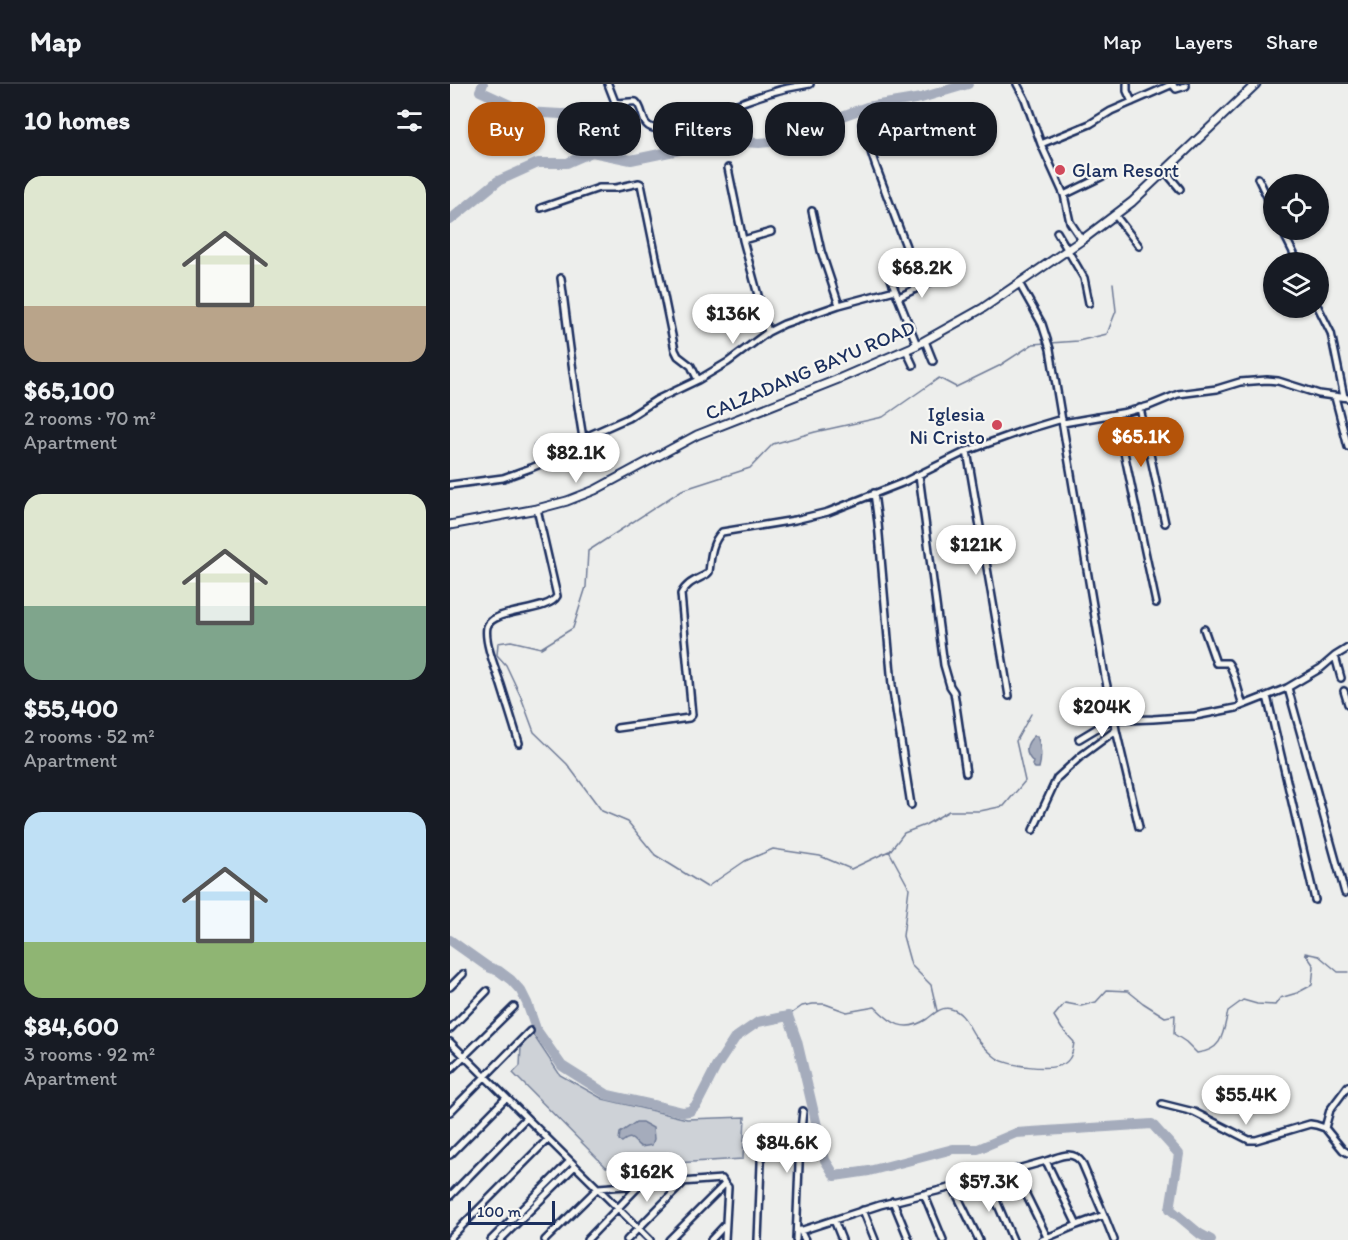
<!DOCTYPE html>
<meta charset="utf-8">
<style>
body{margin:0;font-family:Itim,sans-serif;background:#20242c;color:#f1f3f6;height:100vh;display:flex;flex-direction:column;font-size:22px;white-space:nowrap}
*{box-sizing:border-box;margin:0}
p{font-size:20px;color:#9ea1a6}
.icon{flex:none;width:33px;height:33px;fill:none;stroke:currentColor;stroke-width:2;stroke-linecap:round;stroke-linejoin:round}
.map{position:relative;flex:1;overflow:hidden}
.details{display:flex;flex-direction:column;background:#171b24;width:450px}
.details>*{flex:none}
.top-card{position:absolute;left:18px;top:18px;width:570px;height:54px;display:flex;gap:12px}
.buttons{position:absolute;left:813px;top:90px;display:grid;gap:12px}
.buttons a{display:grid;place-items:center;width:66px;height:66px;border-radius:50%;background:#171b24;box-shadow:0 2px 4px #0004;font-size:30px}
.scale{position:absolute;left:18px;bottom:15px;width:87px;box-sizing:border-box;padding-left:6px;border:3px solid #1b2f5e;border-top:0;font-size:16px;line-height:21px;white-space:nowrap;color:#1b2f5e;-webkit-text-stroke:4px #f6f6f2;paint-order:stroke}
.price{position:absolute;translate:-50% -51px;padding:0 14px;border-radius:21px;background:#fff;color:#222;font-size:20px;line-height:39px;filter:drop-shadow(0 2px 3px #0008)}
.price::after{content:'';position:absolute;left:50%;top:36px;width:18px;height:14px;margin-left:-9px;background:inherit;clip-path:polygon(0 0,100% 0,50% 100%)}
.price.on{background:#b45309;color:#fff}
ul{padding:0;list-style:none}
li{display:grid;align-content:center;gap:12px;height:318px;padding:0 24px}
li span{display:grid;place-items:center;height:186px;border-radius:18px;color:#555}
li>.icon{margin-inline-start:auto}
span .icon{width:108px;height:108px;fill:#fffc;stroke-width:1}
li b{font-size:26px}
h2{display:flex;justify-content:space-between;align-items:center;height:72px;padding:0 24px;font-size:26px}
.pill{padding:0 21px;border-radius:24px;background:#171b24;box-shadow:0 2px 4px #0004;font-size:21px;line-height:54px}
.pill.on{background:#b45309;color:#fff}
header{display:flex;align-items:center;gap:36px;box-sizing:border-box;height:84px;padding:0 30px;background:#171b24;border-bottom:2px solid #363941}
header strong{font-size:28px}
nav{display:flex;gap:33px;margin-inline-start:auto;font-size:21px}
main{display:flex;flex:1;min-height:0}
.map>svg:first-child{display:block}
</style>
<header>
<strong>Map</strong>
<nav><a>Map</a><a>Layers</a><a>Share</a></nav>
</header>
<main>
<section class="details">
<h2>10 homes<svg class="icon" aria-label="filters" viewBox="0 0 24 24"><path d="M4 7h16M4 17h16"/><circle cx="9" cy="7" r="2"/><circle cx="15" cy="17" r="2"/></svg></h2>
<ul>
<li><span style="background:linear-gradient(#dfe7d0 70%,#b9a48a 0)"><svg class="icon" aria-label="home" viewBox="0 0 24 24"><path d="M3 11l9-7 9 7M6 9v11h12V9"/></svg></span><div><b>$65,100</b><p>2 rooms · 70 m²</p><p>Apartment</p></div></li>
<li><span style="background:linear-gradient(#dfe7d0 60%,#7fa58c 0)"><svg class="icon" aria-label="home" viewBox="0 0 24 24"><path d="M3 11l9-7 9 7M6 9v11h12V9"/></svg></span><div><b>$55,400</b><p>2 rooms · 52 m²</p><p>Apartment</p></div></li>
<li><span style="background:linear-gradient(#bfe0f5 70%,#8fb573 0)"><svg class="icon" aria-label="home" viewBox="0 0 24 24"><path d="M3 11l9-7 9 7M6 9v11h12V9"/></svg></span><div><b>$84,600</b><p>3 rooms · 92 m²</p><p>Apartment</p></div></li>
</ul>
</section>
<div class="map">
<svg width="898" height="1156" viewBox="0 0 898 1156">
<rect width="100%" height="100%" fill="#edeeec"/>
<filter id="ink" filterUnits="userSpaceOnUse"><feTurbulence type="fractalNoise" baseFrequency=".0167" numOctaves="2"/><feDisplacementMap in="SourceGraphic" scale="12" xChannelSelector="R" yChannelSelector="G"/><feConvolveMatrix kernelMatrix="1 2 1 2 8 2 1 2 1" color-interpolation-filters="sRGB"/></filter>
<g filter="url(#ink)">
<!-- green -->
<path fill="#ced2d7" stroke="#74809a" stroke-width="1.5" d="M 82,949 L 110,991 L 153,1015 L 237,1035 L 295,1033 L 293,1075 L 156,1083 L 63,989 L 70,982 L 71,962 Z"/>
<!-- water -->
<path fill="#a5acbc" stroke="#6e7a96" stroke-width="1.5" d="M 584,652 L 587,652 C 591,661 592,674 589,684 L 585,684 L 582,681 L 583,678 C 574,669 575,660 584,652 Z
M 186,1038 L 192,1038 L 203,1044 L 204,1055 L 202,1061 L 191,1063 C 183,1059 184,1049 172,1058 L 169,1056 L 170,1049 Z"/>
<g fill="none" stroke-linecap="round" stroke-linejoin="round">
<!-- stream -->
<path stroke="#6e7a96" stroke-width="1.5" d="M 600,259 L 628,257 L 657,250 L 666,227 L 663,199
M 440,767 L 454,749 L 475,741 L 499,727 L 530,727 L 554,722 L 575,697 L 566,657 L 581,630
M 487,927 L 481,901 L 461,881 L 453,852 L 459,804 L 439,767 L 401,785 L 370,772 L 323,765 L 295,777 L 257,803 L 205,771 L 178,738 L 152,727 L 117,680 L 84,648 L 71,613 L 56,581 L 47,571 L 48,559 L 61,557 L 91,564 L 123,544 L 136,503 L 138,467 L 232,406 L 300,384 L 323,360 L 365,348 L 433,333 L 489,294 L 506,303 L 549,282 L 583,260 L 596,259
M 338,932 L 352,922 L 363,920 L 375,920 L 397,928 L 425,923 C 441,939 454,950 477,935 C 484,930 491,922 501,925 C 514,928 518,942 525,952 C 530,959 537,966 544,972 C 555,982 602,988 615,979 C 622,974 623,966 624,958 L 612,945 L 604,932 L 615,919 L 631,922 L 646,918 L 657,906 L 678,907 L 693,919 L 715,933 L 725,931 L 724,950 L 736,958 L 747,969 C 773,966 773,950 778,927 L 793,916 L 807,920 L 825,921 L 830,914 L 847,909 L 862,901 L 864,882 L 855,869 L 869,872 L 888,888 L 898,888"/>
<!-- river -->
<path stroke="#a5acbc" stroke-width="10" d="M 142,68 L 181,76 L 229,66 L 249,60 L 275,57 L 309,59 L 333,57 L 348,52 L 381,36 L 417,23 L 471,14 L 518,0
M 0,136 L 48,97 L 88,79 L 117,79 L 142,68 L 147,47 L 146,29 L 111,30 L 75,28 L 30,7 L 33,0
M 0,856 L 38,883 L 49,887 L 61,896 L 71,907 L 77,919 L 86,945 L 112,982 L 158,1011 L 207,1022 L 233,1028 L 240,1027 L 247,1020 L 266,983 L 285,954 L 308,938 L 338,932 L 347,957 L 375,1076 L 385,1092 L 419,1087 L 503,1065 L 528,1065 L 566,1049 L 702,1040 L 729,1070 L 720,1125 L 750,1150 L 761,1156"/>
<!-- minor-tunnel -->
<path stroke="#c3c8d0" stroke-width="5" stroke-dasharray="5 2.5" stroke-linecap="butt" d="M 891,594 L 894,607"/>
<defs>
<path id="minor" d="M 158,0 L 165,18 C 172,20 179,17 186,18 C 195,26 190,41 203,44 C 213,47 223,37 233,33 C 248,27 263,27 279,23 C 294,18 308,12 323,8 C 335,4 348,2 360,0
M 567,0 L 575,15 L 591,60 L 614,111 L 620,138 L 632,156
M 677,0 L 677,7 L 682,18
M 722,0 L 726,5 L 736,2
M 412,40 L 425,80 L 457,165 L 457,167 L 438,176 L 436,180 L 445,206 L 467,261
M 591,60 L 640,40 L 661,27 L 723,0
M 278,84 L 293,156 L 318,248
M 715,87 L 730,105
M 808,94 L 824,127
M 614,111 L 657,90
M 91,124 L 149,104 L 166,104 L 189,99 L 191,100 L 225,266 L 228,272 L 241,282 L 248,296
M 362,127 L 371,167 L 389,221
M 665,131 L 689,162
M 832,146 L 848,178
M 607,148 L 634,194 L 639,219
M 293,156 L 321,148
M 111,194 C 118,247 124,301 133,354
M 569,199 L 592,240 L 600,265 L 655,593 L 664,634 L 666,646 L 631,672 L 607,694 L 583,746
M 449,213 L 484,196
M 868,223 L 881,249 L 894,313
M 475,257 L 483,277
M 456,266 L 463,281
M 885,313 L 898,363
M 690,324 L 715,439
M 666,330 L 706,519
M 613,339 L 677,328 L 699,322 L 728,310 L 767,305 L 790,298 L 817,296 L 828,297 L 869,310 L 898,314
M 88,363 L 92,379
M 517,367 L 559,612
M 469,391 L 494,581 L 500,602 L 504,608 L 516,689
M 0,401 L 53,394 L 81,384 L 98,377 L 133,354 L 178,334 L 206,316 L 248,296 L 278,278 L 318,248 L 334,240 L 389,221 L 445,206
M 424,409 L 428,439 L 442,601 L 461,721
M 754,545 L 766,579 L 778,579 C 784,585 789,611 793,621
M 885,572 L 891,594
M 838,604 L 895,809
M 894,607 L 898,620
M 817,612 L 865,816
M 167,644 L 239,634 L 242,631 L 231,510 C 237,498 247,496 257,490 L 259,488 C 261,473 261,459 272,448 L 345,436 L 378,428 L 452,399 L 517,367 L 572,347 L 612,335
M 666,646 L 689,743
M 629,655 L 664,634 L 675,636 L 703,635 L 745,632 L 786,624 L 837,604 L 871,584 L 885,572 L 898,564
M 69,659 C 63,639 57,620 51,601 C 46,586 34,558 37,543 C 42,524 98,529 107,512 L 87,425
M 0,903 L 13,890
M 0,945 L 37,907
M 0,958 L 200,1156
M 0,986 L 64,923
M 898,1002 L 880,1026 L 875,1044 L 893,1066 L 898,1069
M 712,1020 L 744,1028 L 799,1056 L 806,1056 L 860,1040 L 866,1041 L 875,1044
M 0,1028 L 80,947
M 0,1071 L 56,1014
M 596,1077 C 610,1073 622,1065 632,1079 L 654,1131
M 564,1086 L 597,1153
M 536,1093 L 563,1156
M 474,1110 L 493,1156
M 0,1112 L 76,1034
M 443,1117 L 459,1156
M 413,1126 L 425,1156
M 384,1136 L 392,1156
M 627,1141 L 654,1131 L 664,1156
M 350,1146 L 355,1156
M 350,1147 L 430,1121 L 503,1103
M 0,1154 L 98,1055
M 41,1156 L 120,1077
M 50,1156 L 125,1082
M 95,1156 L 148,1104 L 272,1095 L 275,1100
M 137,1156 L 189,1102
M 177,1156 L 234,1098
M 219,1156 L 275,1100
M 261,1156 L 275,1141
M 275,1156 L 278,1103 L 275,1100
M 308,1156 L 312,1054 L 350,1055
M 346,1156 L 350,1055 L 353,1027
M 529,1156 L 503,1103 L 596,1077 L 627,1141 L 592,1156"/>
<path id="tertiary" d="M 0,441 L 87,425 L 117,417 L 145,406 L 247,351 L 386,296 L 467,261 L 533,224 L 632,156 L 682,118 L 806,0"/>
</defs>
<!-- minor casing -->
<use href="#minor" stroke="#1b2f5e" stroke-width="10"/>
<!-- tertiary casing -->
<use href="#tertiary" stroke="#1b2f5e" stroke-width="11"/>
<!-- minor -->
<use href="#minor" stroke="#f6f6f2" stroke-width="5"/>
<!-- tertiary -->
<use href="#tertiary" stroke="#f6f6f2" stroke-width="7"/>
</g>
</g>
<!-- markers -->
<g fill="#d1495b" stroke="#f6f6f2" stroke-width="2">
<circle cx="610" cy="86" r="6"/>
<circle cx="547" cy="341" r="6"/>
</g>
<g text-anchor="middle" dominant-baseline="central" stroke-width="4.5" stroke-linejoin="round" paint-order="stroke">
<!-- poi labels -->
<g font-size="20" fill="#1b2f5e" stroke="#f6f6f2" text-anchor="start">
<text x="622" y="86">Glam Resort</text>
<text x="535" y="330" text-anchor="end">Iglesia<tspan x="535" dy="23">Ni Cristo</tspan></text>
</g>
<!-- street labels -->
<g font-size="20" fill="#1b2f5e" stroke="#f6f6f2">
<text transform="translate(360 286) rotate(-23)">CALZADANG BAYU ROAD</text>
</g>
</g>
</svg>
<div class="buttons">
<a><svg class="icon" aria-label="locate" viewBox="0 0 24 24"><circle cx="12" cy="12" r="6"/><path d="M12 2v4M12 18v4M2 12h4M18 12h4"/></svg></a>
<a><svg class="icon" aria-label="layers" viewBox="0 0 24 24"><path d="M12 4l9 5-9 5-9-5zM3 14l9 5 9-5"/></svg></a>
</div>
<div class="scale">100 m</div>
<b class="price" style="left:472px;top:215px">$68.2K</b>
<b class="price" style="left:283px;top:261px">$136K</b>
<b class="price on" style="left:691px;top:384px">$65.1K</b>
<b class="price" style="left:126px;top:400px">$82.1K</b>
<b class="price" style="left:526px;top:492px">$121K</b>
<b class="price" style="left:652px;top:654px">$204K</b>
<b class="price" style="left:796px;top:1042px">$55.4K</b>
<b class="price" style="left:337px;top:1090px">$84.6K</b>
<b class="price" style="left:197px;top:1119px">$162K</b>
<b class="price" style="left:539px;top:1129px">$57.3K</b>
<div class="top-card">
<a class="pill on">Buy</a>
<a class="pill">Rent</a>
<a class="pill">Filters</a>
<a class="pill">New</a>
<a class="pill">Apartment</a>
</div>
</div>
</main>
